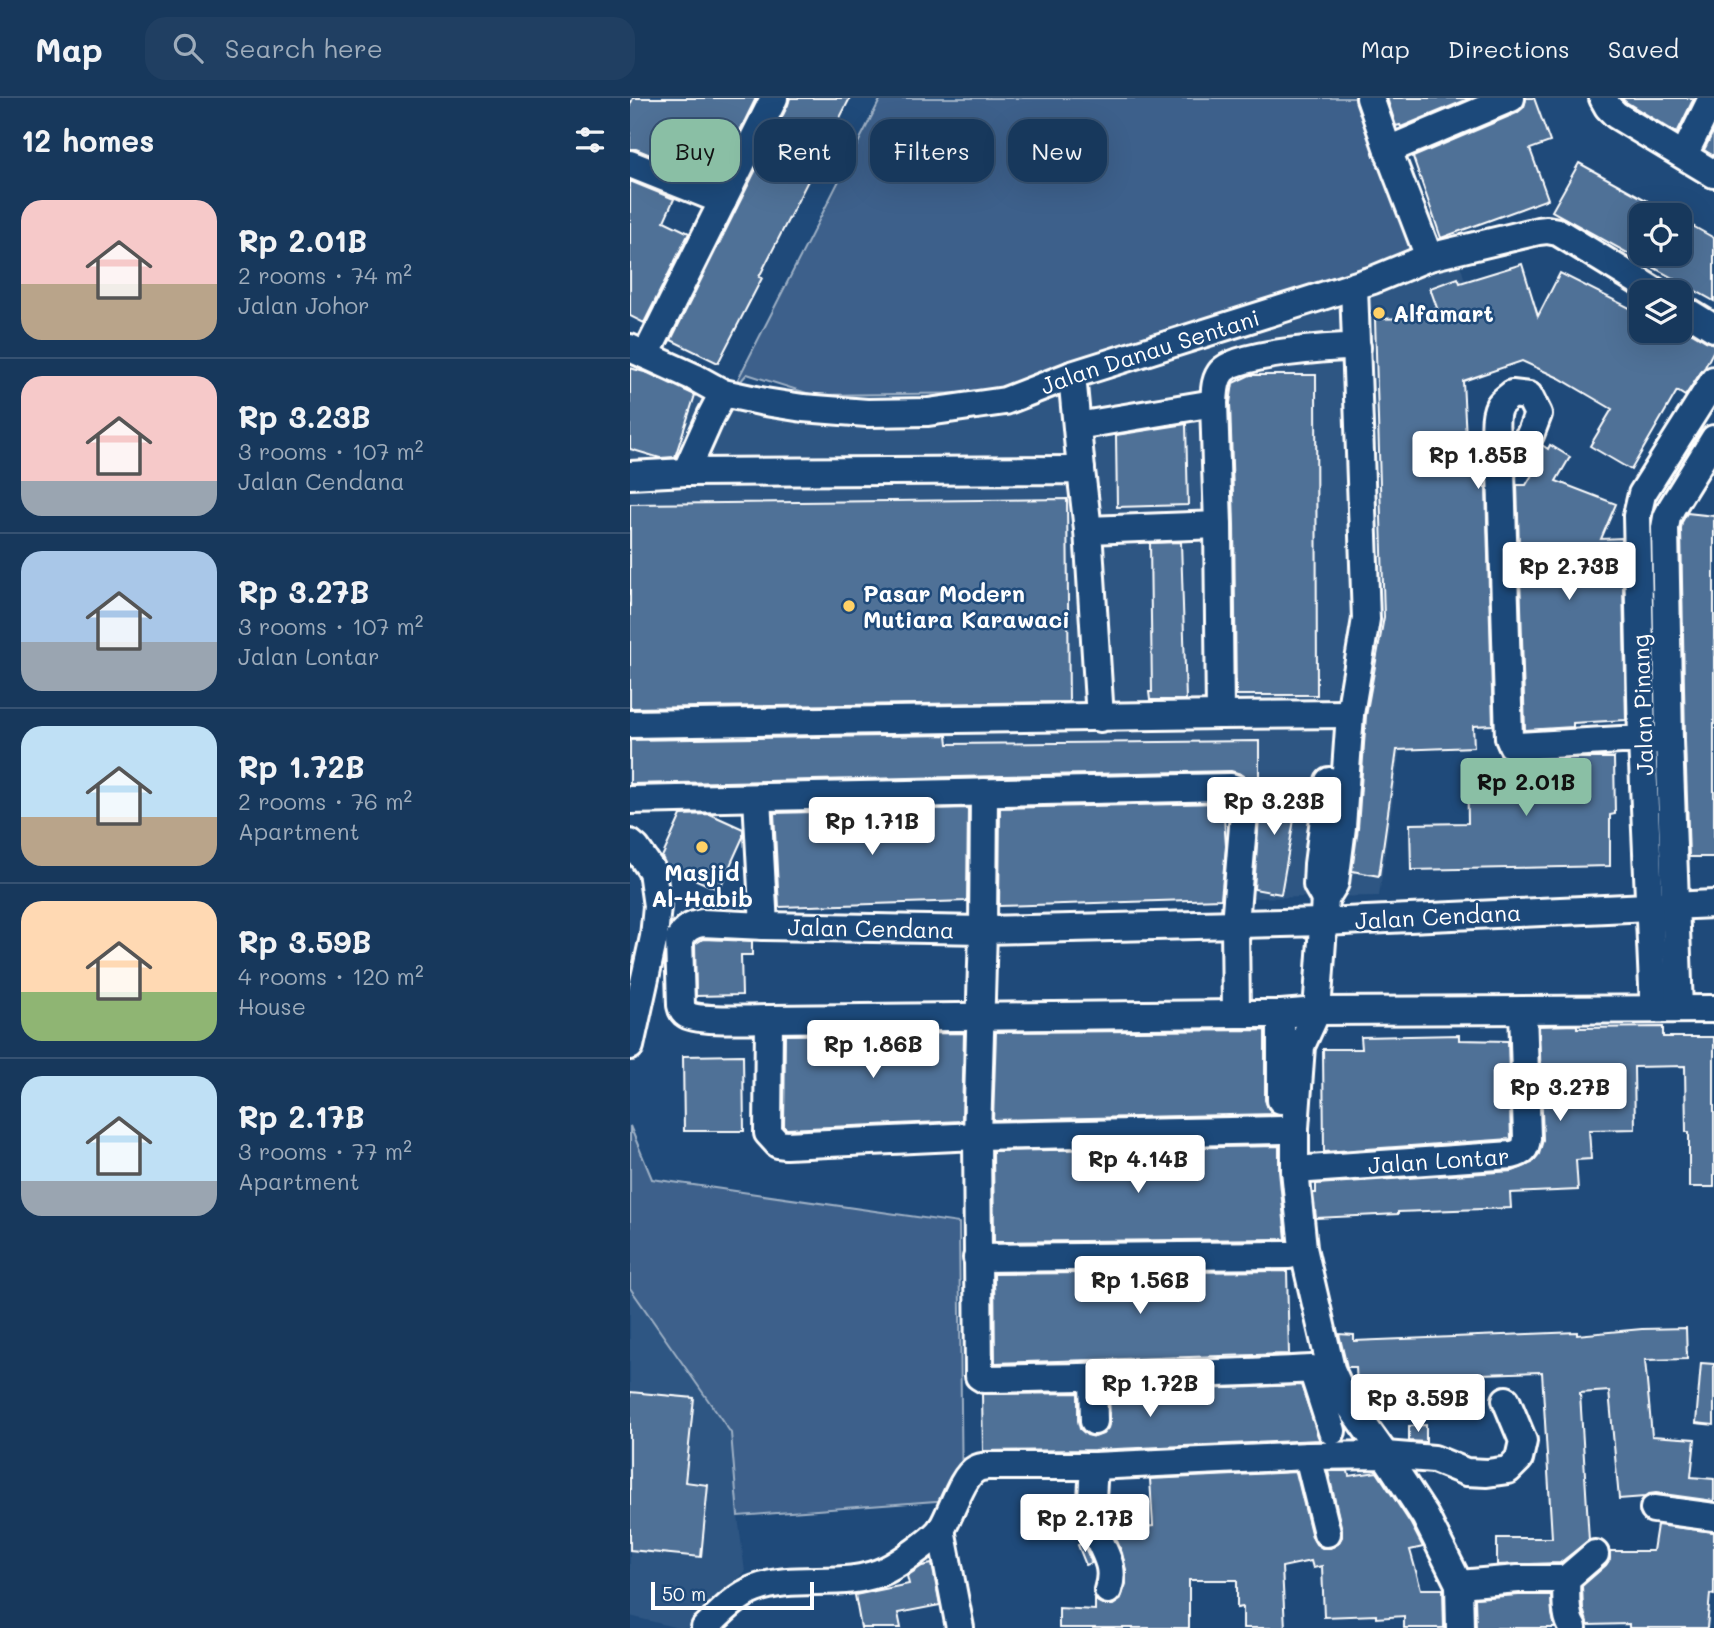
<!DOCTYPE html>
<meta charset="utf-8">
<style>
body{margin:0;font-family:Mali,sans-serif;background:#203f62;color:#f1f3f6;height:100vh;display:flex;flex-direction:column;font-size:26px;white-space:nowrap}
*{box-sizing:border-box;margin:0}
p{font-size:23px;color:#9eacbb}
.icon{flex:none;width:38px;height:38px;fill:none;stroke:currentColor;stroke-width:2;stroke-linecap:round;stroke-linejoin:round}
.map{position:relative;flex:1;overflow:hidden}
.drawer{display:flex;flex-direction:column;background:#17385c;width:630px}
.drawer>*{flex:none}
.top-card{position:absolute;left:21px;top:21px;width:665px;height:63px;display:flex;gap:14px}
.buttons{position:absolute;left:999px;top:105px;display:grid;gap:14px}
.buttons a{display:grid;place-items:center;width:63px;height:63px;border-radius:14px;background:#17385c;box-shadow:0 7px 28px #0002,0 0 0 2px #365272;font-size:35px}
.scale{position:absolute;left:21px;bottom:18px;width:163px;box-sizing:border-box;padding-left:7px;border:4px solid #fff;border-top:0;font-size:19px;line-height:24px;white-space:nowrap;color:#fff;-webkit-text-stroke:5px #1f4a7a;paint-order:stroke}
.price{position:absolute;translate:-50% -60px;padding:0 16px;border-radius:7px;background:#fff;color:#222;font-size:23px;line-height:46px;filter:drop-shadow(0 2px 4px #0008)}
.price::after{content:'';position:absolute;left:50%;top:42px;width:21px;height:16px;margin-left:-10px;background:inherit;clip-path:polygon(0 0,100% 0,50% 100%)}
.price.active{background:#8abfa5;color:#111}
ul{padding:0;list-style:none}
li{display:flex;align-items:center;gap:21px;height:175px;padding:0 21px}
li+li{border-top:2px solid #365272}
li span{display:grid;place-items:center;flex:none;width:196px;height:140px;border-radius:21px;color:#555}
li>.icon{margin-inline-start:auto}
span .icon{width:84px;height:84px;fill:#fffc;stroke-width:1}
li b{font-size:30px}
h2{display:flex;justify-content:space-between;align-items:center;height:84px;padding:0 21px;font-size:30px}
.pill{padding:0 24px;border-radius:21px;background:#17385c;box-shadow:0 7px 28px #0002,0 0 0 2px #365272;font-size:24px;line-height:63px}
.pill.active{background:#8abfa5;color:#111}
header{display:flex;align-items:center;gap:42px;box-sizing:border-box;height:98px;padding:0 35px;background:#17385c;border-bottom:2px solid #365272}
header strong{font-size:33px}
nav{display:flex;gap:38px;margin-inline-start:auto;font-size:24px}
.search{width:490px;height:63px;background:#203f62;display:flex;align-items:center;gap:18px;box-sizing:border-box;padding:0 24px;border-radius:21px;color:#9eacbb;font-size:26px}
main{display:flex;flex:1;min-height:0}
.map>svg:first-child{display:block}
</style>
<header>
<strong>Map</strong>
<div class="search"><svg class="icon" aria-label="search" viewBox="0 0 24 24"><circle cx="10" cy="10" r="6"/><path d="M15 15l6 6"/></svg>Search here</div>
<nav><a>Map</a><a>Directions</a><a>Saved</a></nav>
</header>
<main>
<section class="drawer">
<h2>12 homes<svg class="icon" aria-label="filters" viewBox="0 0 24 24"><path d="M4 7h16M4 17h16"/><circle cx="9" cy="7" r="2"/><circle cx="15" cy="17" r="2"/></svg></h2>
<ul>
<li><span style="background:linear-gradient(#f6c9c9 60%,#b9a48a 0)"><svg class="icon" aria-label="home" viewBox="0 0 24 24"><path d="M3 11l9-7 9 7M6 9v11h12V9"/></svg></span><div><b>Rp 2.01B</b><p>2 rooms · 74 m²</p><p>Jalan Johor</p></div></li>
<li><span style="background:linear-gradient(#f6c9c9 75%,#9aa5b1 0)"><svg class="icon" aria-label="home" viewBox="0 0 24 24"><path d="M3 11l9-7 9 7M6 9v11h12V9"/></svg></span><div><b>Rp 3.23B</b><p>3 rooms · 107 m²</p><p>Jalan Cendana</p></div></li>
<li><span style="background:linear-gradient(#a9c7e8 65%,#9aa5b1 0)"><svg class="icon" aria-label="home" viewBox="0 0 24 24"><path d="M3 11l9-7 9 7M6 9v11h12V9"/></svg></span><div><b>Rp 3.27B</b><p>3 rooms · 107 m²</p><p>Jalan Lontar</p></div></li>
<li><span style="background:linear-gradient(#bfe0f5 65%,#b9a48a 0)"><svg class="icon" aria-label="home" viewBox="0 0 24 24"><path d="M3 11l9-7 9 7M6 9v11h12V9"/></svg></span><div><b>Rp 1.72B</b><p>2 rooms · 76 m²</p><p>Apartment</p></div></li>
<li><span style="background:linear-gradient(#ffd9b3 65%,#8fb573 0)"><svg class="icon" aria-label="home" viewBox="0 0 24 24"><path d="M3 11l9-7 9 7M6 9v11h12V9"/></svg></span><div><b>Rp 3.59B</b><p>4 rooms · 120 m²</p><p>House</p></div></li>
<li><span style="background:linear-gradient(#bfe0f5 75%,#9aa5b1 0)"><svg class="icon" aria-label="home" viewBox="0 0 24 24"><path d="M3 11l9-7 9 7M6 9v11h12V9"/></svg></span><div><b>Rp 2.17B</b><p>3 rooms · 77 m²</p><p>Apartment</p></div></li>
</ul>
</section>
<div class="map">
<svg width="1084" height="1530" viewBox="0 0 1084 1530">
<rect width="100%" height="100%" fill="#1f4a7a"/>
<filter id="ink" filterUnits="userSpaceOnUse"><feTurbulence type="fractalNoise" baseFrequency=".0143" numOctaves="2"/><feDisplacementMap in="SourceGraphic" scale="14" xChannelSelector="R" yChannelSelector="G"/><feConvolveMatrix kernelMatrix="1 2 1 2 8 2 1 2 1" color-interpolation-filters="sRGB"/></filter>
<g filter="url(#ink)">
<!-- built -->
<path fill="#2e5683" d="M 828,160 L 848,224 L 789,248 L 791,508 L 749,798 L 619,800 L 632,686 L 322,688 L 320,633 L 0,637 L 0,250 L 102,293 L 183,297 Z
M 0,1190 L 101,1335 L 108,1418 L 115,1474 L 60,1530 L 48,1530 L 0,1518 Z"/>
<!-- green -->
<path fill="#3c618b" stroke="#9eb0c5" stroke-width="2" d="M 251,0 L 741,0 L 805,166 L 359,295 L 183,297 L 117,276 L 102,293 Z
M 0,1028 L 22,1081 L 329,1125 L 332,1401 L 108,1418 L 101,1335 L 0,1190 Z"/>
<!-- building -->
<path fill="#507197" stroke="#fff" stroke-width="2" d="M 3,0 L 126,0 L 86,81 L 60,67 L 57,72 L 6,51 L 0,51 L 0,7 Z
M 160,0 L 220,0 L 129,179 L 132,180 L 88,265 L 41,242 L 158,7 Z
M 757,0 L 841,0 L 771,29 L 770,27 L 766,28 Z
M 896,0 L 904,0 L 920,44 L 900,51 L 918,101 L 811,140 L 783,59 L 887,15 L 894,9 Z
M 991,0 L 1064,0 L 1047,35 L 996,4 Z
M 1084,32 L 1084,58 L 1074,52 Z
M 949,65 L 1043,117 L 1012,117 L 1012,156 L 1050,156 L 1050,121 L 1084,140 L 1084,203 L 922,113 Z
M 0,83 L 44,101 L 34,123 L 59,135 L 14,225 L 0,218 Z
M 892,166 L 908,218 L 930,175 L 1012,216 L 1012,233 L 1050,233 L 1050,228 L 1076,243 L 1084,246 L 1084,252 L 1075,269 L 1071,274 L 1055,298 L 1047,293 L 1001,372 L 960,348 L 982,311 L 929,280 L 892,263 L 833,283 L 836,340 L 850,340 L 854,365 L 854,389 L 856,389 L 863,627 L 843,628 L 844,649 L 767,652 L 749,778 L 722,773 L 728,730 L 736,618 L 754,519 L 745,221 L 779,220 L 807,210 L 800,190 L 828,180 L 830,185 Z
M 0,270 L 18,275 L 65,297 L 45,359 L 30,360 L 0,351 Z
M 620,277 L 686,277 L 687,597 L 606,597 L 604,426 L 600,305 L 603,285 Z
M 556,326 L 558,407 L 487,409 L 486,337 Z
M 912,347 L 918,351 L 920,347 L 940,359 L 926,383 L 986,406 L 971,441 L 992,440 L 996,622 L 943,625 L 943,629 L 895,632 L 887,387 L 896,387 L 909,365 L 902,360 Z
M 437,401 L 439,604 L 0,610 L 0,406 Z
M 1057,415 L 1084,418 L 1084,759 L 1059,759 L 1055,642 L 1051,431 L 1052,424 Z
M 551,444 L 556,602 L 520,602 L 519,594 L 522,594 L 520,445 Z
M 317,637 L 318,646 L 629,643 L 629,682 L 620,682 L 611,676 L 601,673 L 0,686 L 0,642 Z
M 945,660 L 984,660 L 985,716 L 980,717 L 980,768 L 781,772 L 780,726 L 838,725 L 837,664 L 889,664 Z
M 634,687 L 669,693 L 651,796 L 624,791 L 629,719 Z
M 593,705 L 596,748 L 591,801 L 369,808 L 370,710 Z
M 338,710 L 337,803 L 149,809 L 144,715 Z
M 80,716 L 113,731 L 113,739 L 89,792 L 37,769 L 32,759 L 51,717 Z
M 73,841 L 122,843 L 122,857 L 111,857 L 112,897 L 66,898 L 65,846 Z
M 947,927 L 947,930 L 1033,929 L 1033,939 L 1084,939 L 1084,1089 L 1059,1089 L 1059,1034 L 1056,1034 L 1055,968 L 1004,969 L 1005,1031 L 959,1032 L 961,1061 L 946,1062 L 948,1092 L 880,1095 L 881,1110 L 768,1114 L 768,1116 L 686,1120 L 683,1095 L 686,1095 L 686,1086 L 883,1073 L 902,1065 L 909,1056 L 913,1042 L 909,928 Z
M 635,932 L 635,1002 L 638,1010 L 646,1016 L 363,1022 L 366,934 Z
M 334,935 L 332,1023 L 157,1031 L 154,1029 L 155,937 Z
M 829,937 L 829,942 L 878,943 L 881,1041 L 694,1054 L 693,951 L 732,951 L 731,939 Z
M 113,957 L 114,1033 L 54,1033 L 53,958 Z
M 649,1048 L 649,1073 L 656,1141 L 364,1144 L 363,1053 Z
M 657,1173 L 659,1256 L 365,1265 L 364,1176 Z
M 1056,1230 L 1057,1261 L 1015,1262 L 1022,1338 L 1065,1341 L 1061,1379 L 1084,1381 L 1084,1403 L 1026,1395 L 1019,1396 L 1015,1399 L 989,1401 L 979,1293 L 950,1295 L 959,1442 L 930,1465 L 867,1467 L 867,1440 L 922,1440 L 912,1274 L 791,1278 L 791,1280 L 786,1280 L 788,1314 L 759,1316 L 758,1297 L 731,1297 L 727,1290 L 726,1269 L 717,1269 L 709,1236 L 724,1237 L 724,1243 L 947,1234 L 947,1237 L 1012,1231 Z
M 1071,1265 L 1084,1266 L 1084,1327 L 1066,1325 Z
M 671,1287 L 690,1342 L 464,1352 L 353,1353 L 352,1296 L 448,1295 L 448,1323 L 450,1331 L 457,1337 L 465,1339 L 473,1336 L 478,1330 L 480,1323 L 479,1294 Z
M 0,1294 L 64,1300 L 55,1384 L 78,1387 L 71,1459 L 0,1452 Z
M 796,1327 L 796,1344 L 779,1343 L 779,1328 Z
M 698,1373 L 718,1373 L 719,1378 L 747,1374 L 781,1426 L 793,1449 L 780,1452 L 791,1491 L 813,1491 L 814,1530 L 774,1530 L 774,1518 L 746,1520 L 746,1517 L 694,1519 L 692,1468 L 683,1470 L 681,1463 L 652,1469 L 655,1530 L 613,1530 L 613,1509 L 607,1510 L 607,1482 L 559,1482 L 559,1530 L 429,1530 L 429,1510 L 465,1512 L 465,1501 L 468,1504 L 475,1507 L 483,1507 L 490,1502 L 496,1486 L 496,1472 L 492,1455 L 486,1440 L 513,1431 L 513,1429 L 523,1428 L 520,1381 L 666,1374 L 682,1439 L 686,1446 L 692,1450 L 700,1450 L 708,1446 L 712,1439 L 712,1432 Z
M 1027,1427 L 1084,1434 L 1084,1497 L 1080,1496 L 1077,1530 L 999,1530 L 999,1526 L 958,1527 L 953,1511 L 952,1488 L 976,1467 L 980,1461 L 980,1453 L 1023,1453 Z
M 453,1445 L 462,1465 L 456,1467 L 448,1447 Z
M 302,1466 L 310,1507 L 268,1515 L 271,1530 L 231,1530 L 225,1497 L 279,1486 L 277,1478 L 292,1468 Z
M 889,1497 L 921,1497 L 922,1516 L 925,1530 L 846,1530 L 845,1500 Z"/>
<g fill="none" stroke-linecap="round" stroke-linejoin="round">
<defs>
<g id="minor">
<path d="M 740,0 L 758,52 L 799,159"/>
<path d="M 973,0 L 978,9 L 986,17 L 1084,76"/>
<path d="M 758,52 L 881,0"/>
<path d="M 1054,57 L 1082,0"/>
<path d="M 0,66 L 93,103"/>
<path d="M 724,189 L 736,521 L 720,616 L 712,729 L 705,785 L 695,801 L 687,913 L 671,948 L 665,1030 L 665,1072 L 673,1150 L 701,1271 L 713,1298 L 755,1357 L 795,1418 L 829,1486"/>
<path d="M 1050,209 L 1084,230"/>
<path id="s1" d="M 0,250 L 64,279 L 93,295 L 135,304 L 173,310 L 237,315 L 298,314 L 375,303 L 442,277 L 743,182 L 799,159 L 908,133 L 917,132 L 928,134 L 1026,194"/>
<path d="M 16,257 L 144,0"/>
<path d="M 442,277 L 451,372"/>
<path d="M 447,328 L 584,305"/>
<path d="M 871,373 L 900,337 L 908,316 L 899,298 L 882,296 C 879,299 872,303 869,308 C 861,323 868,356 871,373 L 879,640 L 882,647 L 888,648 L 991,642 L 1039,642"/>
<path d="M 56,374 L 81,318 L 93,295"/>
<path d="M 0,377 L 56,374 L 451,372 L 458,432 L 470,620"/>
<path d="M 458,432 L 588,427 L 584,305 C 585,294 584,282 592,273 C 607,255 702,249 727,249"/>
<path d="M 590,617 L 720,616"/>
<path d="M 0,626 L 590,617 L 588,427"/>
<path d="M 354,694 L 353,832 L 347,1038 L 349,1278 L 354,1281 C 464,1279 573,1277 682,1271 L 702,1333"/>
<path d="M 127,700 L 134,828"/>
<path d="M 0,702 L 601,689 C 610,692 612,695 615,703 L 605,826 L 606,916"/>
<path d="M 0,745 L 6,750 L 22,773 L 27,808 L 24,839 L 0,948"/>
<path d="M 695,801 L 687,787 L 688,766 L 699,683"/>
<path d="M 1084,806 L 693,824 L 353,832 L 134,828 L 72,825 C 61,827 55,831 49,841 L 51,907 C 52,911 52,914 56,916 C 66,924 123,921 139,921 L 606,916 L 651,916 L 687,913 L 1084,911"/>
<path d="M 1024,911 L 1012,642 L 1007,418 L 1012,396 L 1084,282"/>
<path d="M 1049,911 L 1039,642 L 1035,430 L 1037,419 L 1042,409 L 1084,341"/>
<path d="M 651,916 L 651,1002"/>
<path d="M 139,921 L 138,1035 L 148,1046 L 156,1047 L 347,1038 L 652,1032"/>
<path id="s2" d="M 665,1072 L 882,1057 C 893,1054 896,1051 897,1040 L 893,912"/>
<path d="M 347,1160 L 659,1157"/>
<path d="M 463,1279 L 464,1323"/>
<path d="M 678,1358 L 697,1435"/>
<path d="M 464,1368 C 463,1388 460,1409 465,1429 C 471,1454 487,1465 478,1492"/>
<path d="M 1024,1411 L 1084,1419"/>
<path d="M 311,1431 L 330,1530"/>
<path d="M 936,1481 C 937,1496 934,1518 943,1530"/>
<path d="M 75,1530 C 90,1516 106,1498 125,1491 C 166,1475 214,1492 256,1472 C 270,1465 303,1442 312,1430 C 321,1416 332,1378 346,1371 C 349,1369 353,1369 357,1368 L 464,1368 L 678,1358 L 755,1357 L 804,1361 L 836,1374 L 857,1375 L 878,1372 L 889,1361 L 893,1343 L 876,1302"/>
<path d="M 830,1530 L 829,1486 L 888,1481 L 936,1481 L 965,1456"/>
</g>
</defs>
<!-- minor casing -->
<use href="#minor" stroke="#fff" stroke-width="32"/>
<!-- minor -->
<use href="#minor" stroke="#1f4a7a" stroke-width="26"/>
</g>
</g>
<!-- markers -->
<g fill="#ffd166" stroke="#1f4a7a" stroke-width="2.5">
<circle cx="749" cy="215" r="7"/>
<circle cx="219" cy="508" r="7"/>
<circle cx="72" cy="749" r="7"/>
</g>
<g text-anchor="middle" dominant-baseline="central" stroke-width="5" stroke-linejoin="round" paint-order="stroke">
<!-- poi labels -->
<g font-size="23" font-weight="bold" fill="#fff" stroke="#1f4a7a" text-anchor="start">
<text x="763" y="215">Alfamart</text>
<text x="233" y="495">Pasar Modern<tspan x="233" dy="26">Mutiara Karawaci</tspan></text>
<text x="72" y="774" text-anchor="middle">Masjid<tspan x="72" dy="26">Al-Habib</tspan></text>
</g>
<!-- street labels -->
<g font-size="23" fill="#fff" stroke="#1f4a7a">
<text stroke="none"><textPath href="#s1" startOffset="541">Jalan Danau Sentani</textPath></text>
<text transform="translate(1012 607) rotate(-92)">Jalan Pinang</text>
<text transform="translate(808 818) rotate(-3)">Jalan Cendana</text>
<text transform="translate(241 830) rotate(1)">Jalan Cendana</text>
<text stroke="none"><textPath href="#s2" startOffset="144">Jalan Lontar</textPath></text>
</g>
</g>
</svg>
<div class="buttons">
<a><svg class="icon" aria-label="locate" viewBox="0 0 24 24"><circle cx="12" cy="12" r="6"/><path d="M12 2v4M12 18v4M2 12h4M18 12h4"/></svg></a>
<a><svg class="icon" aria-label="layers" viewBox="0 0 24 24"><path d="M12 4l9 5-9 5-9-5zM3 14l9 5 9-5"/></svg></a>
</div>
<div class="scale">50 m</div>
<b class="price" style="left:848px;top:393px">Rp 1.85B</b>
<b class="price" style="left:939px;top:504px">Rp 2.73B</b>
<b class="price active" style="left:896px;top:720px">Rp 2.01B</b>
<b class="price" style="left:644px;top:739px">Rp 3.23B</b>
<b class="price" style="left:242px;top:759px">Rp 1.71B</b>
<b class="price" style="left:243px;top:982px">Rp 1.86B</b>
<b class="price" style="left:930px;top:1025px">Rp 3.27B</b>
<b class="price" style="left:508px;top:1097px">Rp 4.14B</b>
<b class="price" style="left:510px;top:1218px">Rp 1.56B</b>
<b class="price" style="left:520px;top:1321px">Rp 1.72B</b>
<b class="price" style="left:788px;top:1336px">Rp 3.59B</b>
<b class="price" style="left:455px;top:1456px">Rp 2.17B</b>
<div class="top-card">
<a class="pill active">Buy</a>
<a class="pill">Rent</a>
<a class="pill">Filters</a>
<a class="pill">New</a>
</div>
</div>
</main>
